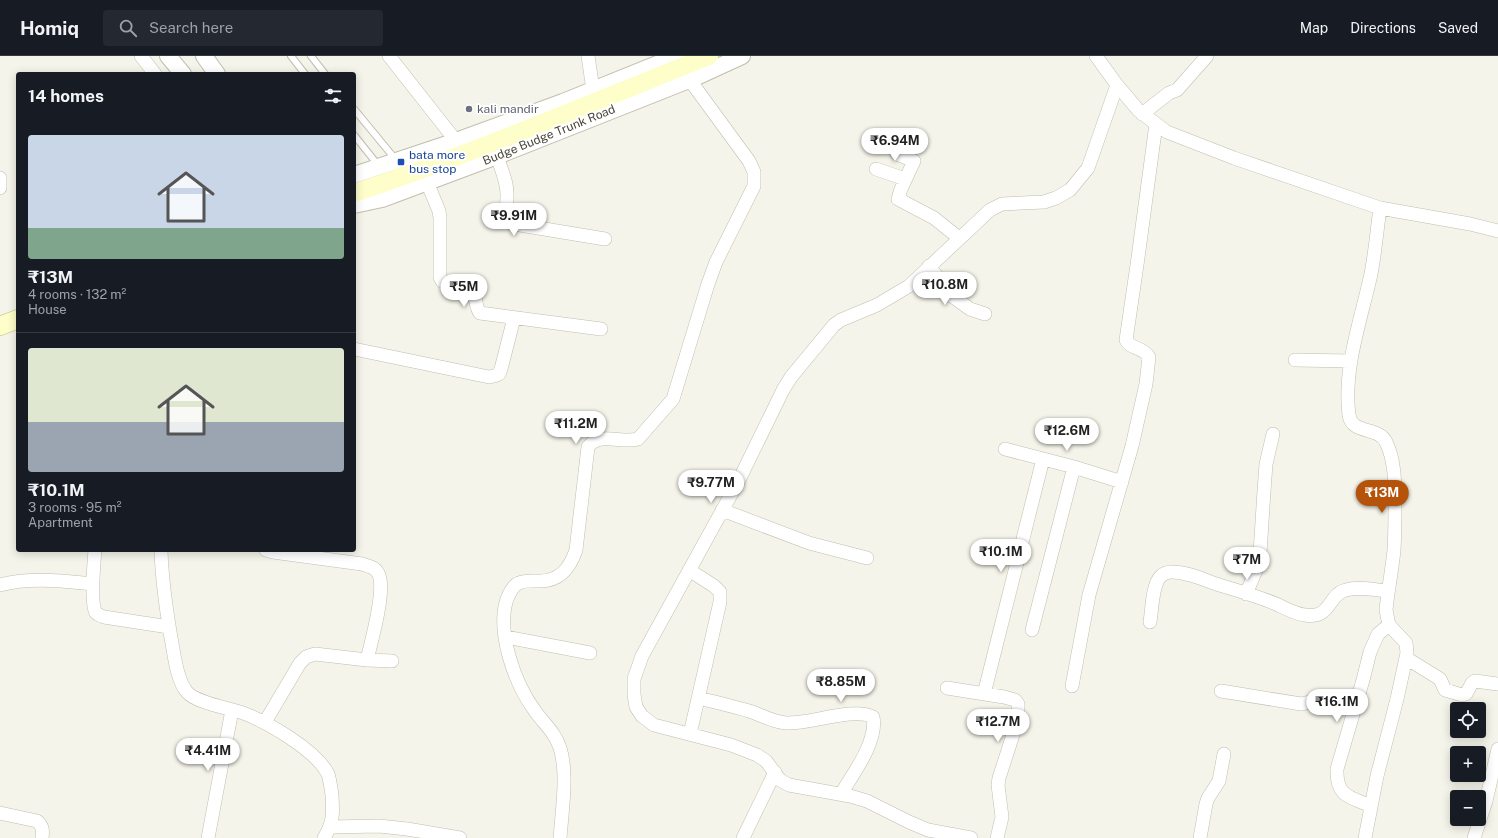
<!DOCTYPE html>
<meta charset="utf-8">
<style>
body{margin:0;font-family:"Public Sans",sans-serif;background:#242831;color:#f1f3f6;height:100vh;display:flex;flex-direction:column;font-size:15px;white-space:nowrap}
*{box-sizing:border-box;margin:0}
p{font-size:13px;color:#9ea1a6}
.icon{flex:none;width:22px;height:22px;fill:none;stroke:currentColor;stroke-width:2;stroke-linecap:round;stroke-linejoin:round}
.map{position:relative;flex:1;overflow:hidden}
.side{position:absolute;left:16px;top:16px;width:340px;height:480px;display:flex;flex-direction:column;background:#171b24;border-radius:4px;box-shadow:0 2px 10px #0003}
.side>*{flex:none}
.controls{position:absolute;left:1450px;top:646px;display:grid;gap:8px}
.controls a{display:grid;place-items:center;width:36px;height:36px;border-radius:4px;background:#171b24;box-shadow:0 2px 10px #0003;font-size:20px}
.price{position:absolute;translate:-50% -34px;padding:0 9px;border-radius:14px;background:#fff;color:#222;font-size:13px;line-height:26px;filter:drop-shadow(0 1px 2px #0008)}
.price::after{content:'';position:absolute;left:50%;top:24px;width:12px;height:9px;margin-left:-6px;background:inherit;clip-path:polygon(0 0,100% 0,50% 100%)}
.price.selected{background:#b45309;color:#fff}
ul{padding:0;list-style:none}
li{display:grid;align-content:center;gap:8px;height:212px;padding:0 12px}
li+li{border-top:1px solid #363941}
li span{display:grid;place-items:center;height:124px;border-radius:4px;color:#555}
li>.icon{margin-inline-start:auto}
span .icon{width:72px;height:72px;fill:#fffc;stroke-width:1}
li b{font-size:17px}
h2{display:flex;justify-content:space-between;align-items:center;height:48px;padding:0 12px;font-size:17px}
header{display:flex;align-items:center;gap:24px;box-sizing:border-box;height:56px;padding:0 20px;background:#171b24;border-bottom:1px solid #363941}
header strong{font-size:19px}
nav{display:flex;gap:22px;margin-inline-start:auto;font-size:14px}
.search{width:280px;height:36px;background:#242831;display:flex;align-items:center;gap:10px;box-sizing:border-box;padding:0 14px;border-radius:4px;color:#9ea1a6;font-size:15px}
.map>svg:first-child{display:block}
</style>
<header>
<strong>Homiq</strong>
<div class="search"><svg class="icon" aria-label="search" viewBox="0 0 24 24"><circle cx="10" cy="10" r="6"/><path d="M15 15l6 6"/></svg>Search here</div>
<nav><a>Map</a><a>Directions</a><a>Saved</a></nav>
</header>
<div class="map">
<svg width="1498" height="782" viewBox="0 0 1498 782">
<rect width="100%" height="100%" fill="#f5f4ea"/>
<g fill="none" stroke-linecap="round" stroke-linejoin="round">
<defs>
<path id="service" d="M 291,0 L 305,18
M 311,0 L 325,18
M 354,53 L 396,104
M 354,79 L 378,109"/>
<path id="minor" d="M 141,0 L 155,18
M 389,0 L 456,85
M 588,0 L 593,34
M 1096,0 L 1117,29 L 1139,55 L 1167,76 L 1234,102 L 1380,152 L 1470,168 L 1498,175
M 1142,58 L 1169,37 L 1177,34 L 1207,0
M 895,83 L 894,91 L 897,98 L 914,105 L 901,133 L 898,143 L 934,162 L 959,182
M 497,100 C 501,113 508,127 507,141 C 507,149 504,158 509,166 L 514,168 L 605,183
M 876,113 L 905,123
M 0,122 L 0,132
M 427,126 L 439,155 L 440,162 L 440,221 L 442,225 L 473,237 C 477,243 475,251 480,257 L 601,273
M 929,210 L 952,240 L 970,253 L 985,258
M 354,293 L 489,321 L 494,320 L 499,318 L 501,313 L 514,262
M 1295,304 L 1351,305
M 1005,393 L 1074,411 L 1122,426
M 722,454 L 809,487 L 867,502
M 95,494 C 94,506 90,548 96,557 C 98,559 102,560 104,561 L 169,571
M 161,494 C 162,528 167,560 173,593 C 175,605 178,626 187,636 C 196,647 229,652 243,657 C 267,666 316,694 328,718 C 330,724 331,732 332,739 C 333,757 334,766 324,782
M 266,494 L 273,496 L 362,508 C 368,510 375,511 378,517 C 387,532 371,586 367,604
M 689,514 L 714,530 L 720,536 L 720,546 L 690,678
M 0,529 C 31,521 62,525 93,528
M 1246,538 L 1257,512 L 1260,497 L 1264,435 L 1266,408 L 1273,378
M 1150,566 C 1152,555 1152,528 1161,520 C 1164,517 1168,516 1172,516 C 1187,516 1202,523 1216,528 C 1236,534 1257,540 1276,548 C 1285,552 1295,558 1305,559 C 1332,563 1327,539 1346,534 C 1359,530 1375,534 1388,535
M 1032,574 L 1074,411
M 506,581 L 590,597
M 1406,602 L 1440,623 L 1445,634 L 1462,639 L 1466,638 L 1472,627 L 1475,625 L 1498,628
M 1072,630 L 1089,539 L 1132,390 L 1146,328 L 1149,301 C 1143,291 1130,293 1126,284 L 1137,209 L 1156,68
M 947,632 L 1004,641 L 1015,644 L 1018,648 L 1018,656 L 1012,682 L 999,722 L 998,729 L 1002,761 L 997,782
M 1221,635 L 1301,648 C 1309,647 1315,643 1323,642 C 1334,640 1346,644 1356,647
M 984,638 L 1043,403
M 698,642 C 715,646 732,650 749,655 C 762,659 772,666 786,667 C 811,668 853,651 873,661 C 878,685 853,718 841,738
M 265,666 L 300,607 L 306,601 L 315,598 L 367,604 L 392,605
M 1371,750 C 1350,741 1336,741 1337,713 L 1363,624 L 1370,596 L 1378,578 L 1389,569
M 0,757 L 37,765 C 43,770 43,775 42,782
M 331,771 L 379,770 L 407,773 L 460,782
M 208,782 L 232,654
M 560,782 C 562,756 568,716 560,692 C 555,676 544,668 535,655 C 515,628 496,576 507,543 C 509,538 513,529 519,527 C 525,524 534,525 540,525 C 560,525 570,512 576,494 L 588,391 C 599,375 622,388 638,383 L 673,343 L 708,228 L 716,206 L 754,130 L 754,116 L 749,105 L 689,23
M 743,782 L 775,716
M 971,782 L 928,774 L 909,766 L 867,745 L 850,740 L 789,729 L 780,724 L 766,705 L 757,699 L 731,689 L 654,669 L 642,660 L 636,651 L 634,638 L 634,623 L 642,600 L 739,424 L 783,334 L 791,321 L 834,269 L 841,264 L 877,249 L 909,230 L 990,154 L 1002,148 L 1044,146 L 1056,142 L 1070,134 L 1088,112 L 1117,29
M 1200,782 L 1206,748 L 1208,742 L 1219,725 L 1224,698
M 1365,782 L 1377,720 L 1397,643 L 1407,597 L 1406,587 L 1389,569 L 1386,554 C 1388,534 1392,514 1394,494 C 1395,479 1395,463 1395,448 C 1395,428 1395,404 1386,386 C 1378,370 1352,379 1349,359 C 1343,312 1361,264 1371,218 C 1375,197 1377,174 1380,152
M 1474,782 L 1486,745 L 1498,693"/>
<path id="tertiary" d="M 168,0 L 183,18
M 204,0 L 217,18
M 354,119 L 456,85 L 563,46 L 677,0
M 354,149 L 382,143 L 497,100 L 694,22 L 742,0"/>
<path id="secondary" d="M 354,137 C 474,97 591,47 709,0
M 0,270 L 18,263"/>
</defs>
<!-- service casing -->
<use href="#service" stroke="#c1bead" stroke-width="8"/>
<!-- minor casing -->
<use href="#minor" stroke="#c1bead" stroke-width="14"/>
<!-- tertiary casing -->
<use href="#tertiary" stroke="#c1bead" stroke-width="18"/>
<!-- secondary casing -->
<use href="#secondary" stroke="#d4d29a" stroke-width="20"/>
<!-- service -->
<use href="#service" stroke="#fff" stroke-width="6"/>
<!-- minor -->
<use href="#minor" stroke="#fff" stroke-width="13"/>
<!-- tertiary -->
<use href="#tertiary" stroke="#fff" stroke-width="16"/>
<!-- secondary -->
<use href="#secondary" stroke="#fefecb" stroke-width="18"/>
</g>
<!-- markers -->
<circle fill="#6b7280" stroke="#fff" stroke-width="1.5" cx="469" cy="53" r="4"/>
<rect fill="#1a4fb4" stroke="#fff" stroke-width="1.5" x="397" y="102" width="8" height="8" rx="2"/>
<g text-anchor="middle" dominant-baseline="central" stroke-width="3.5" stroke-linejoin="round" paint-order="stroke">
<!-- worship labels -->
<g font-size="12" fill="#5b616d" stroke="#fff" text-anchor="start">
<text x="477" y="53">kali mandir</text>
</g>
<!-- street labels -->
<g font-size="12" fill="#494638" stroke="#fff">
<text transform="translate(549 79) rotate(-22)">Budge Budge Trunk Road</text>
</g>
<!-- transit labels -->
<g font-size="12" fill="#164399" stroke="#fff" text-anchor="start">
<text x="409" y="99">bata more<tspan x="409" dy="14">bus stop</tspan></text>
</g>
</g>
</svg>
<div class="controls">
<a><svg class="icon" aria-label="locate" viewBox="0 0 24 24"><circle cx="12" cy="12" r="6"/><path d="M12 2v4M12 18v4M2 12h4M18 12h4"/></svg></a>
<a>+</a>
<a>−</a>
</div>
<b class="price" style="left:895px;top:106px">₹6.94M</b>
<b class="price" style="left:514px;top:181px">₹9.91M</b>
<b class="price" style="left:945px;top:250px">₹10.8M</b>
<b class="price" style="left:464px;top:252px">₹5M</b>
<b class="price" style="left:576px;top:389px">₹11.2M</b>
<b class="price" style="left:1067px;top:396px">₹12.6M</b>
<b class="price" style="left:711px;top:448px">₹9.77M</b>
<b class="price selected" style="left:1382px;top:458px">₹13M</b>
<b class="price" style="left:1001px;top:517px">₹10.1M</b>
<b class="price" style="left:1247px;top:525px">₹7M</b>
<b class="price" style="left:841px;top:647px">₹8.85M</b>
<b class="price" style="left:1337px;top:667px">₹16.1M</b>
<b class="price" style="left:998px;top:687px">₹12.7M</b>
<b class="price" style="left:208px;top:716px">₹4.41M</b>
<section class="side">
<h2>14 homes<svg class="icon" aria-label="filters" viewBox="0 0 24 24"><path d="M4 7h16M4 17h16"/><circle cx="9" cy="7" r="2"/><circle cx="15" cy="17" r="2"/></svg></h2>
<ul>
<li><span style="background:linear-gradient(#c9d6e8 75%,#7fa58c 0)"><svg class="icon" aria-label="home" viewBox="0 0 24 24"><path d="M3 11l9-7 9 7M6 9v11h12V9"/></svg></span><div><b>₹13M</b><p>4 rooms · 132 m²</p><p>House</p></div></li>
<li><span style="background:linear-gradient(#dfe7d0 60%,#9aa5b1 0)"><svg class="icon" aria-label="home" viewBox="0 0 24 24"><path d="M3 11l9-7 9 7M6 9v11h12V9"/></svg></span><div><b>₹10.1M</b><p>3 rooms · 95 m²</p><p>Apartment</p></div></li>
</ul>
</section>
</div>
